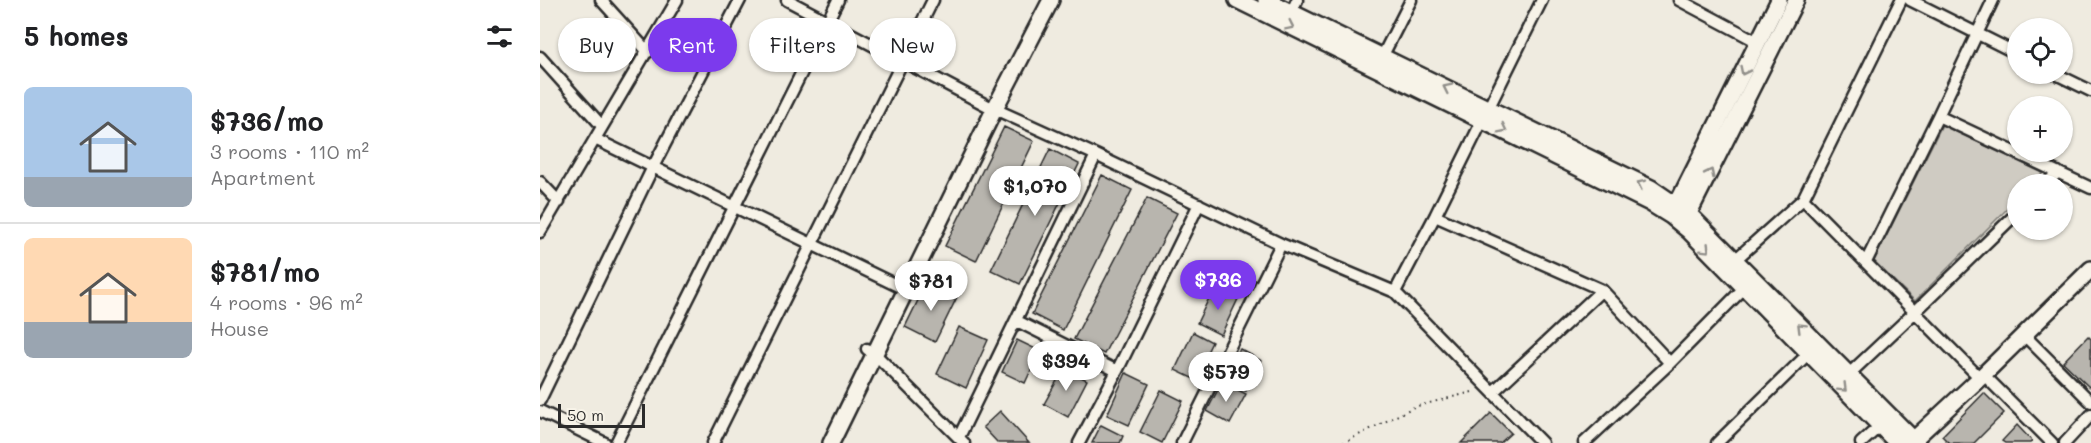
<!DOCTYPE html>
<meta charset="utf-8">
<style>
body{margin:0;font-family:Mali,sans-serif;background:#f6f6f6;color:#202124;height:100vh;display:flex;flex-direction:column;font-size:22px;white-space:nowrap}
*{box-sizing:border-box;margin:0}
p{font-size:20px;color:#757577}
.icon{flex:none;width:33px;height:33px;fill:none;stroke:currentColor;stroke-width:2;stroke-linecap:round;stroke-linejoin:round}
.map{position:relative;flex:1;overflow:hidden}
.drawer{display:flex;flex-direction:column;background:#fff;width:540px}
.drawer>*{flex:none}
.hud{position:absolute;left:18px;top:18px;width:570px;height:54px;display:flex;gap:12px}
.fabs{position:absolute;left:1467px;top:18px;display:grid;gap:12px}
.fabs a{display:grid;place-items:center;width:66px;height:66px;border-radius:50%;background:#fff;box-shadow:0 2px 4px #0004;font-size:30px}
.scale{position:absolute;left:18px;bottom:15px;width:87px;box-sizing:border-box;padding-left:6px;border:3px solid #2b2b2b;border-top:0;font-size:16px;line-height:21px;white-space:nowrap;color:#2b2b2b;-webkit-text-stroke:4px #f7f3e8;paint-order:stroke}
.price{position:absolute;translate:-50% -51px;padding:0 14px;border-radius:21px;background:#fff;color:#222;font-size:20px;line-height:39px;filter:drop-shadow(0 2px 3px #0008)}
.price::after{content:'';position:absolute;left:50%;top:36px;width:18px;height:14px;margin-left:-9px;background:inherit;clip-path:polygon(0 0,100% 0,50% 100%)}
.price.on{background:#7c3aed;color:#fff}
ul{padding:0;list-style:none}
li{display:flex;align-items:center;gap:18px;height:150px;padding:0 24px}
li+li{border-top:2px solid #e0e0e0}
li span{display:grid;place-items:center;flex:none;width:168px;height:120px;border-radius:9px;color:#555}
li>.icon{margin-inline-start:auto}
span .icon{width:72px;height:72px;fill:#fffc;stroke-width:1}
li b{font-size:26px}
h2{display:flex;justify-content:space-between;align-items:center;height:72px;padding:0 24px;font-size:26px}
.tag{padding:0 21px;border-radius:27px;background:#fff;box-shadow:0 2px 4px #0004;font-size:21px;line-height:54px}
.tag.on{background:#7c3aed;color:#fff}
main{display:flex;flex:1;min-height:0}
.map>svg:first-child{display:block}
</style>
<main>
<section class="drawer">
<h2>5 homes<svg class="icon" aria-label="filters" viewBox="0 0 24 24"><path d="M4 7h16M4 17h16"/><circle cx="9" cy="7" r="2"/><circle cx="15" cy="17" r="2"/></svg></h2>
<ul>
<li><span style="background:linear-gradient(#a9c7e8 75%,#9aa5b1 0)"><svg class="icon" aria-label="home" viewBox="0 0 24 24"><path d="M3 11l9-7 9 7M6 9v11h12V9"/></svg></span><div><b>$736/mo</b><p>3 rooms · 110 m²</p><p>Apartment</p></div></li>
<li><span style="background:linear-gradient(#ffd9b3 70%,#9aa5b1 0)"><svg class="icon" aria-label="home" viewBox="0 0 24 24"><path d="M3 11l9-7 9 7M6 9v11h12V9"/></svg></span><div><b>$781/mo</b><p>4 rooms · 96 m²</p><p>House</p></div></li>
</ul>
</section>
<div class="map">
<svg width="1551" height="443" viewBox="0 0 1551 443">
<rect width="100%" height="100%" fill="#efebe0"/>
<filter id="ink" filterUnits="userSpaceOnUse"><feTurbulence type="fractalNoise" baseFrequency=".0167" numOctaves="2"/><feDisplacementMap in="SourceGraphic" scale="12" xChannelSelector="R" yChannelSelector="G"/><feConvolveMatrix kernelMatrix="1 2 1 2 8 2 1 2 1" color-interpolation-filters="sRGB"/></filter>
<g filter="url(#ink)">
<!-- green -->
<path fill="#cfcbc2" stroke="#7d7b76" stroke-width="1.5" d="M 1402,125 L 1503,173 L 1492,184 L 1478,184 L 1477,199 L 1375,301 L 1334,261 Z"/>
<!-- building -->
<path fill="#b8b5ae" stroke="#2b2b2b" stroke-width="1.5" d="M 464,127 L 494,141 L 436,261 L 405,246 Z
M 510,149 L 539,164 L 480,284 L 451,270 Z
M 562,175 L 592,190 L 523,330 L 492,314 Z
M 607,198 L 637,213 L 564,354 L 534,339 Z
M 387,282 L 417,297 L 395,342 L 365,327 Z
M 674,288 L 698,299 L 681,335 L 657,323 Z
M 419,327 L 448,340 L 426,388 L 397,374 Z
M 653,332 L 672,342 L 654,379 L 635,370 Z
M 1548,336 L 1551,339 L 1551,385 L 1549,387 L 1523,362 Z
M 477,340 L 500,351 L 485,383 L 462,372 Z
M 700,349 L 722,361 L 706,391 L 682,382 Z
M 524,368 L 547,380 L 528,417 L 504,404 Z
M 586,373 L 609,384 L 589,425 L 567,415 Z
M 682,382 L 706,394 L 690,424 L 667,411 Z
M 621,390 L 643,401 L 622,443 L 600,432 Z
M 1444,393 L 1464,413 L 1434,443 L 1409,443 L 1402,436 Z
M 460,411 L 489,443 L 458,443 L 443,427 Z
M 951,413 L 971,433 L 960,443 L 921,443 Z
M 561,425 L 583,436 L 580,443 L 552,443 Z
M 1477,425 L 1492,441 L 1490,443 L 1465,443 L 1462,441 Z"/>
<g fill="none" stroke-linecap="round" stroke-linejoin="round">
<defs>
<path id="street" d="M 61,0 L 108,52
M 247,0 L 448,106 L 556,155 L 741,244 L 855,292 L 1002,443
M 1139,0 L 1218,42
M 1370,0 L 1478,54
M 751,13 L 757,0
M 0,57 L 62,126
M 842,57 L 871,0
M 1516,74 L 1551,91
M 1398,116 L 1551,188
M 55,139 L 358,286
M 0,182 L 19,202
M 1506,184 L 1518,172
M 1263,199 L 1440,378
M 895,216 L 1062,290 L 1130,363
M 0,232 L 137,0
M 1195,260 L 1263,199 L 1361,0
M 1326,262 L 1398,116 L 1453,0
M 855,292 L 895,216 L 1002,0
M 477,321 L 577,371
M 1484,335 L 1551,402
M 327,349 L 335,354 L 424,443
M 1308,375 L 1375,312 L 1478,212
M 1444,375 L 1512,443
M 953,392 L 1062,290
M 0,400 L 113,167 L 200,0
M 0,411 L 65,443
M 419,437 L 556,155
M 76,443 L 298,0
M 173,443 L 393,0
M 539,443 L 577,371 L 659,204
M 642,443 L 741,244
M 1044,443 L 1130,363 L 1204,288
M 1177,443 L 1269,353
M 1321,443 L 1343,423
M 1525,443 L 1551,415"/>
<path id="secondary" d="M 697,0 L 1110,203 L 1131,216 L 1149,231 L 1357,443
M 726,0 L 1111,188 L 1149,214 L 1377,443
M 1133,212 L 1239,0
M 1144,223 L 1256,0
M 291,443 L 455,108 L 511,0
M 1370,443 L 1440,378 L 1551,269"/>
</defs>
<!-- street casing -->
<use href="#street" stroke="#2b2b2b" stroke-width="15"/>
<!-- secondary casing -->
<use href="#secondary" stroke="#2b2b2b" stroke-width="20"/>
<!-- path -->
<path stroke="#2b2b2b" stroke-width="2" stroke-dasharray="1.5 4.5" stroke-linecap="butt" d="M 803,443 L 874,407 L 936,391"/>
<!-- street -->
<use href="#street" stroke="#f7f3e8" stroke-width="10"/>
<!-- secondary -->
<use href="#secondary" stroke="#f7f3e8" stroke-width="15"/>
</g>
<!-- one-way arrows -->
<defs><path id="oneway-chevron" d="M-2-3.5L2.5 0L-2 3.5" fill="none" stroke-width="1.6" stroke-linecap="round" stroke-linejoin="round" transform="scale(1.5)"/></defs>
<g stroke="#918f8a">
<use href="#oneway-chevron" transform="translate(750 26) rotate(26)"/>
<use href="#oneway-chevron" transform="translate(1204 71) rotate(116)"/>
<use href="#oneway-chevron" transform="translate(907 88) rotate(-154)"/>
<use href="#oneway-chevron" transform="translate(963 129) rotate(27)"/>
<use href="#oneway-chevron" transform="translate(1170 173) rotate(-64)"/>
<use href="#oneway-chevron" transform="translate(1101 184) rotate(-154)"/>
<use href="#oneway-chevron" transform="translate(1166 249) rotate(45)"/>
<use href="#oneway-chevron" transform="translate(1261 327) rotate(-135)"/>
<use href="#oneway-chevron" transform="translate(1303 388) rotate(45)"/>
</g>
</g>
</svg>
<div class="fabs">
<a><svg class="icon" aria-label="locate" viewBox="0 0 24 24"><circle cx="12" cy="12" r="6"/><path d="M12 2v4M12 18v4M2 12h4M18 12h4"/></svg></a>
<a>+</a>
<a>−</a>
</div>
<div class="scale">50 m</div>
<b class="price" style="left:495px;top:217px">$1,070</b>
<b class="price on" style="left:678px;top:311px">$736</b>
<b class="price" style="left:391px;top:312px">$781</b>
<b class="price" style="left:526px;top:392px">$394</b>
<b class="price" style="left:686px;top:403px">$579</b>
<div class="hud">
<a class="tag">Buy</a>
<a class="tag on">Rent</a>
<a class="tag">Filters</a>
<a class="tag">New</a>
</div>
</div>
</main>
